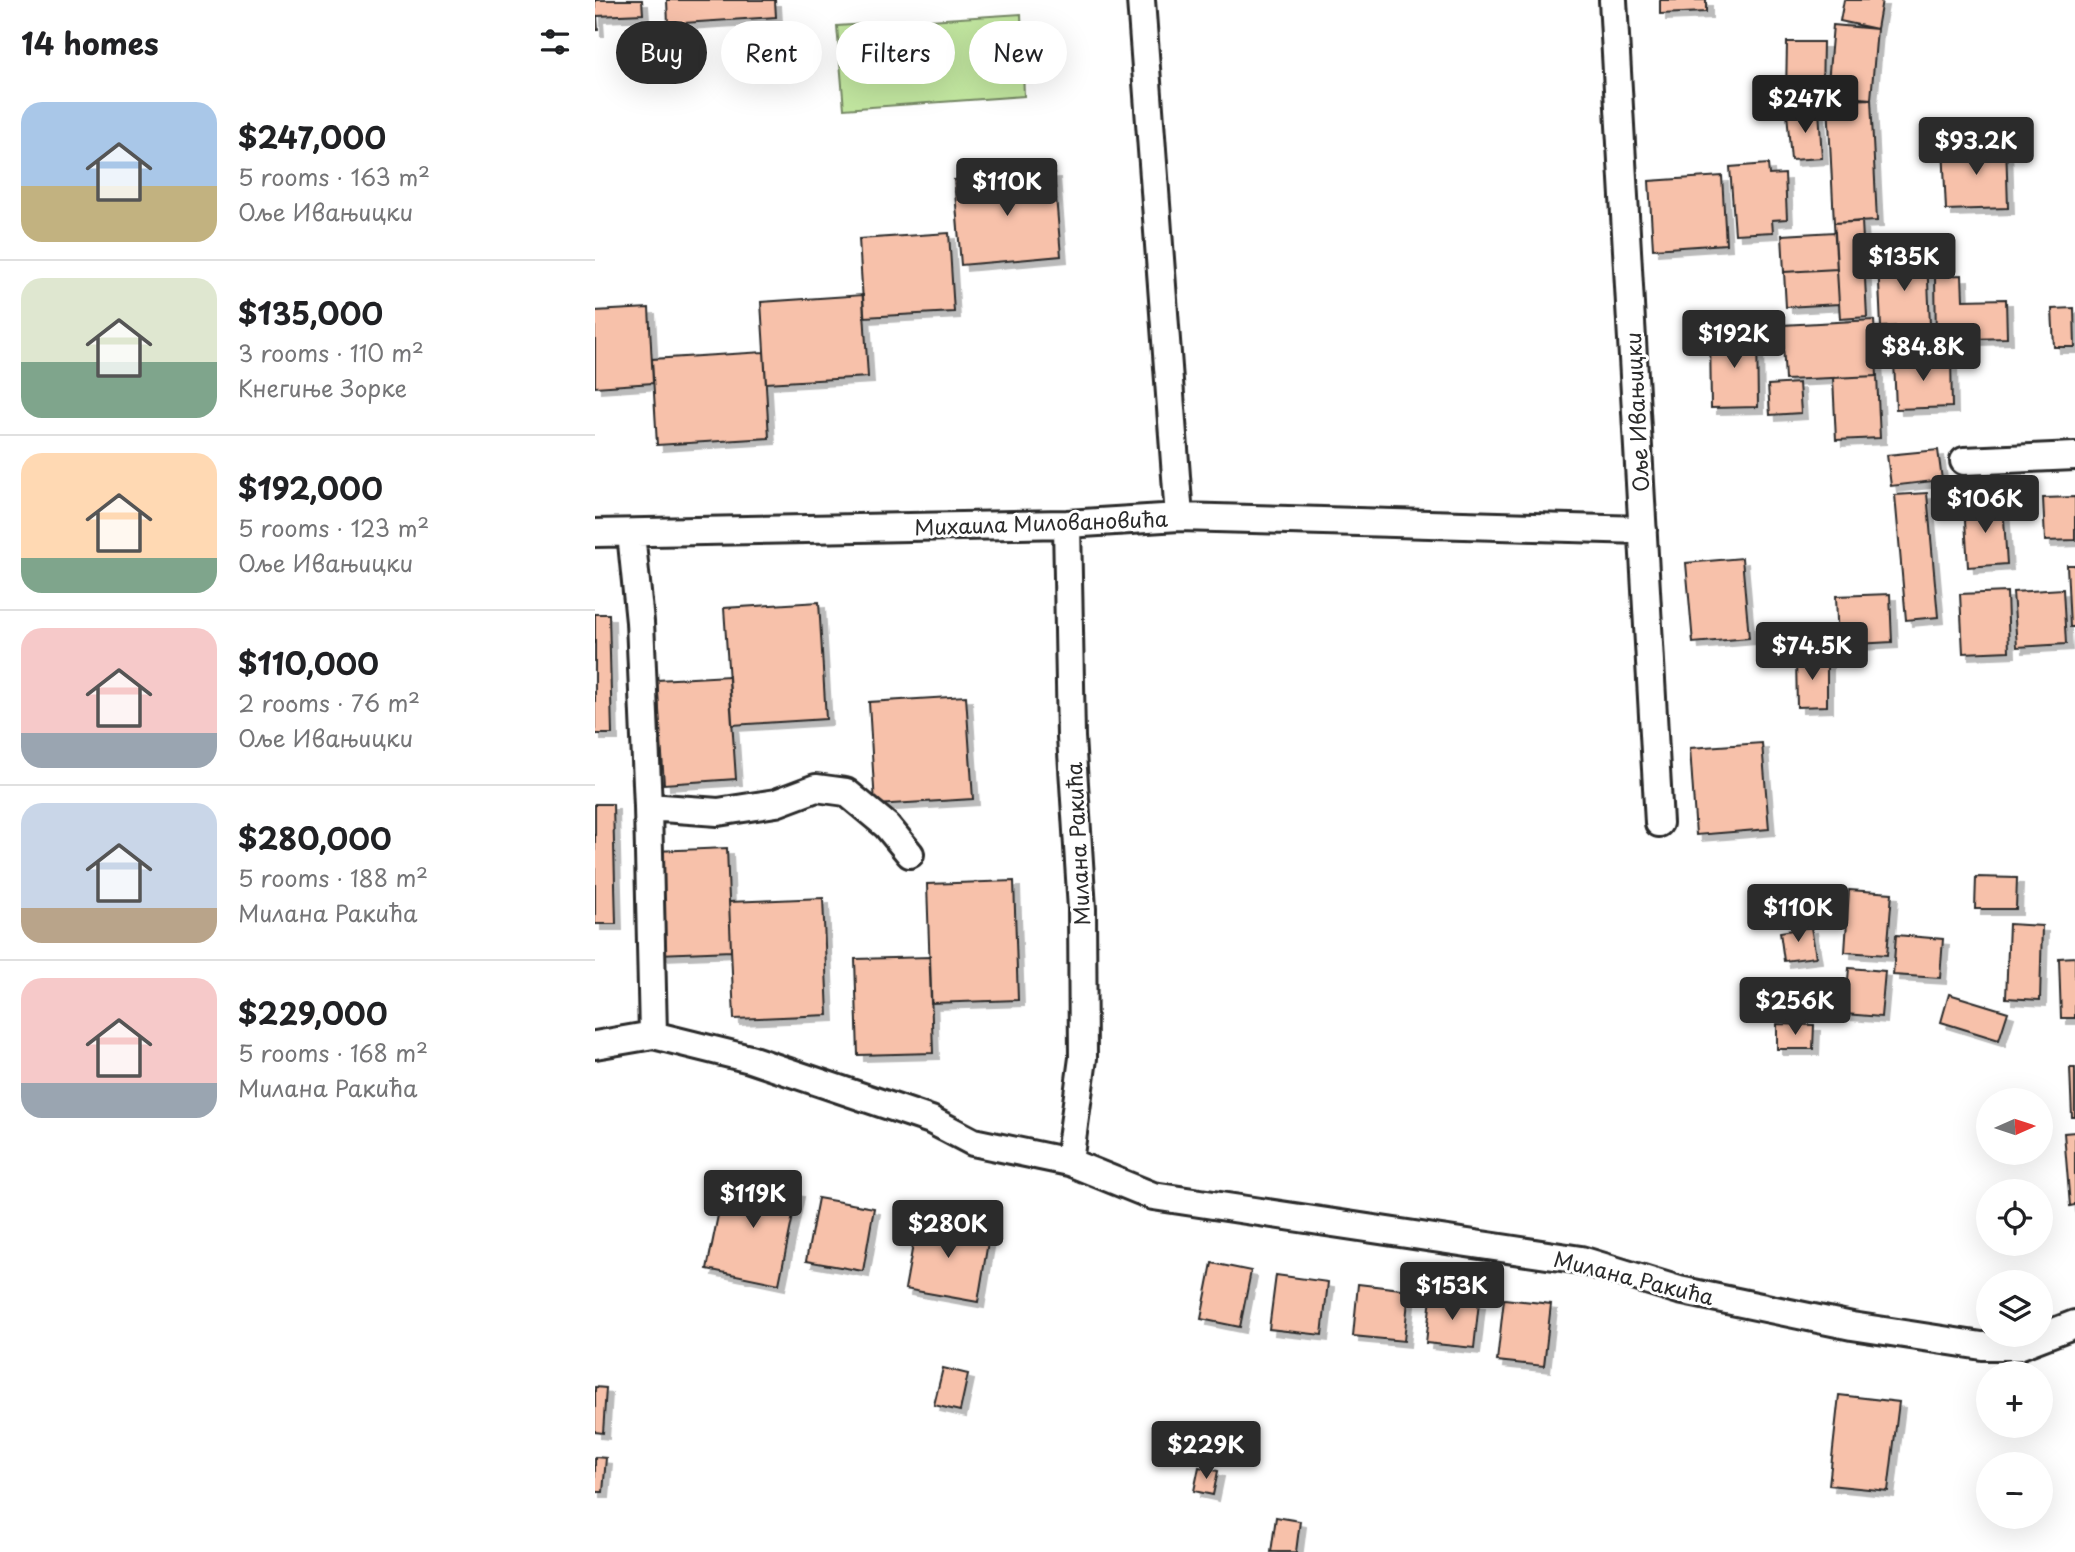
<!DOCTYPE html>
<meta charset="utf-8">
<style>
body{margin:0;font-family:"Playpen Sans",sans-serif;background:#f6f6f6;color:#202124;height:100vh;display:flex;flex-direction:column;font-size:26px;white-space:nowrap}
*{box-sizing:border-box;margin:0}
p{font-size:23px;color:#757577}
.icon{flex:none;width:38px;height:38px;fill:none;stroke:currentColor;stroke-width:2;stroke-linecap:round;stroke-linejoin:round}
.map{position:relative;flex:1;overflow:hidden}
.sheet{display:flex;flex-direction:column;background:#fff;width:595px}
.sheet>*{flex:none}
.top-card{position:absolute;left:21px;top:21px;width:665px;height:63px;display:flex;gap:14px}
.needle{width:46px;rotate:87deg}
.fabs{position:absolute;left:1381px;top:1088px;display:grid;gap:14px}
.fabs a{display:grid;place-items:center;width:77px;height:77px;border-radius:50%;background:#fff;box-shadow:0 7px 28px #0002;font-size:35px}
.price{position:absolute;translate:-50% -60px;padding:0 16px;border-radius:7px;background:#2b2b2b;color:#fff;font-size:23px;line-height:46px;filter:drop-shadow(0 2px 4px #0008)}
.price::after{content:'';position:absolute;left:50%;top:42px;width:21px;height:16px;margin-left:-10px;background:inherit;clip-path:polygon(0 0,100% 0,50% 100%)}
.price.selected{background:#222;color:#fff}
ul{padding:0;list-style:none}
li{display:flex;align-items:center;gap:21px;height:175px;padding:0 21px}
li+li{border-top:2px solid #e0e0e0}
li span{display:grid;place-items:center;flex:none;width:196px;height:140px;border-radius:21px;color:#555}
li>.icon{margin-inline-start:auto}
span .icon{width:84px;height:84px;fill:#fffc;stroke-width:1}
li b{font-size:30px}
h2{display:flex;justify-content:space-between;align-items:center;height:84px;padding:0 21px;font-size:30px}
.pill{padding:0 24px;border-radius:32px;background:#fff;box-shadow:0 7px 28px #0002;font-size:24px;line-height:63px}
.pill.selected{background:#2b2b2b;color:#fff}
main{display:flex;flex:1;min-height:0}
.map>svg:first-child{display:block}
</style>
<main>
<section class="sheet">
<h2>14 homes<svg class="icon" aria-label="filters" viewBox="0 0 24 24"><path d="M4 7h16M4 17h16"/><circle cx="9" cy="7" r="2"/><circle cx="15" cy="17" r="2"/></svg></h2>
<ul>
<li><span style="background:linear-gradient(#a9c7e8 60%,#c2b280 0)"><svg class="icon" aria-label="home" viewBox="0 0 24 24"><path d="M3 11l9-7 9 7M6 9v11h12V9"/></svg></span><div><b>$247,000</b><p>5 rooms · 163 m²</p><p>Оље Ивањицки</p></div></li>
<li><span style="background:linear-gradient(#dfe7d0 60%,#7fa58c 0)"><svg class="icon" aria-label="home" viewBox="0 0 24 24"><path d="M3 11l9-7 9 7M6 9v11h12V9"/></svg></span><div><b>$135,000</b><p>3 rooms · 110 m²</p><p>Кнегиње Зорке</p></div></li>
<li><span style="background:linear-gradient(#ffd9b3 75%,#7fa58c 0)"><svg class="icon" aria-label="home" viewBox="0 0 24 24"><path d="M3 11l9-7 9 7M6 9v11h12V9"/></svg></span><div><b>$192,000</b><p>5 rooms · 123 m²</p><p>Оље Ивањицки</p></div></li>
<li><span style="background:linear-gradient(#f6c9c9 75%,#9aa5b1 0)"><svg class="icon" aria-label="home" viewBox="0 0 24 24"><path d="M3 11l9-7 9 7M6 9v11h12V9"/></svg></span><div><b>$110,000</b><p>2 rooms · 76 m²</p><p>Оље Ивањицки</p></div></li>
<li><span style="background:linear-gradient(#c9d6e8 75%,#b9a48a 0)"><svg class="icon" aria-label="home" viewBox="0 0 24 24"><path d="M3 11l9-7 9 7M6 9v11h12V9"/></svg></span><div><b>$280,000</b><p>5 rooms · 188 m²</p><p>Милана Ракића</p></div></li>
<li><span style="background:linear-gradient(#f6c9c9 75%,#9aa5b1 0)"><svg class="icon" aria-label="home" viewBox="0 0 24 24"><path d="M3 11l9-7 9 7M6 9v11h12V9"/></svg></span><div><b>$229,000</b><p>5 rooms · 168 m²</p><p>Милана Ракића</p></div></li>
</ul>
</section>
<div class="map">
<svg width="1480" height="1552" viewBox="0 0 1480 1552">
<defs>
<filter id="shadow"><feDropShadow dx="6" dy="6" stdDeviation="0" flood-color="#0004"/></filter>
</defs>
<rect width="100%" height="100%" fill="#fff"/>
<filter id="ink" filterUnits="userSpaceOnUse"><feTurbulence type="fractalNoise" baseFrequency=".0143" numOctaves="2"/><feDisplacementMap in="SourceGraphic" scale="14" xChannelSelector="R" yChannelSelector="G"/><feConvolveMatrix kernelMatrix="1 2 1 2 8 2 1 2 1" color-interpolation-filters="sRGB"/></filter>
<g filter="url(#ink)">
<!-- green -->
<path fill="#c1e59f" stroke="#768865" stroke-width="2" d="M 426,14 L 429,96 L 249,109 L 242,26 Z"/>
<!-- building -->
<path fill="#f7c1aa" stroke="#2b2b2b" stroke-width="2" filter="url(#shadow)" d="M 0,0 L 47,0 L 48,14 L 2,16 L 3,30 L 0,30 Z
M 72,0 L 180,0 L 181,17 L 73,24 Z
M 1065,0 L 1111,0 L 1111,12 L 1065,14 Z
M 1249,0 L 1287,0 L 1282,29 L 1245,21 Z
M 1238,25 L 1282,29 L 1276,99 L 1232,95 Z
M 1192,42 L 1228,42 L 1227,95 L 1191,94 Z
M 1276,99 L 1282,221 L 1239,223 L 1233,101 Z
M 1224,110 L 1227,158 L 1196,160 L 1192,113 Z
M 1411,143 L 1413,208 L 1351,210 L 1348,146 Z
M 1173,164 L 1174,175 L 1190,174 L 1192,219 L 1177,220 L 1178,232 L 1140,234 L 1135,167 Z
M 459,172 L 466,256 L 366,265 L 359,180 Z
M 1127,176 L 1131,244 L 1058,249 L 1054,181 Z
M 1267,221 L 1272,317 L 1245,319 L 1239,223 Z
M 1240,232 L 1242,269 L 1189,272 L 1187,235 Z
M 354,233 L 359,312 L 269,317 L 264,239 Z
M 1332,259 L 1335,325 L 1286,327 L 1283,261 Z
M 1242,269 L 1244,304 L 1191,307 L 1189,272 Z
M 1367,275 L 1368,300 L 1411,299 L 1412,338 L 1341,340 L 1340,276 Z
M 268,295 L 273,377 L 171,383 L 166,302 Z
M 54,308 L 58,383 L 0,387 L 0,311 Z
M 1479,308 L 1480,347 L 1459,347 L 1457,309 Z
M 1279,320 L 1282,376 L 1190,380 L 1187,325 Z
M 1162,332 L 1163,407 L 1116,408 L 1115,333 Z
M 169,352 L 174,438 L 62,445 L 57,359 Z
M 1356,357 L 1357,407 L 1301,409 L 1299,360 Z
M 1282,376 L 1285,438 L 1241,440 L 1238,378 Z
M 1204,383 L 1206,413 L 1175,415 L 1173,385 Z
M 1343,450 L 1347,480 L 1296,486 L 1292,455 Z
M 1332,493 L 1343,617 L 1311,620 L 1300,495 Z
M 1480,497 L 1480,540 L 1450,541 L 1448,498 Z
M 1408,504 L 1412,564 L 1373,567 L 1369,506 Z
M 1147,558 L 1154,638 L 1098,643 L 1091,563 Z
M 1472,565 L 1480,565 L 1480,627 L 1475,627 Z
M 1468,589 L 1471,644 L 1422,647 L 1418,592 Z
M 1412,592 L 1414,651 L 1368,653 L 1365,594 Z
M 1295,594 L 1297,642 L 1243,645 L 1241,596 Z
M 224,602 L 231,719 L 137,725 L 129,608 Z
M 0,614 L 14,614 L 17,734 L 0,734 Z
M 1232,658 L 1232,706 L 1202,707 L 1201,659 Z
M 134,676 L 141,779 L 69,784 L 62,680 Z
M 371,696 L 378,799 L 280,805 L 274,702 Z
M 1167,743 L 1174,829 L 1101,835 L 1095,748 Z
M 0,804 L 18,804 L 21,924 L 0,924 Z
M 132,848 L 136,951 L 64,954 L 60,851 Z
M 1381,877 L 1422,878 L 1421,909 L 1380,909 Z
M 419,881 L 423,1000 L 336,1003 L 332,884 Z
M 1254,890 L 1297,893 L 1292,955 L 1250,952 Z
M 228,898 L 233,1015 L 139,1019 L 134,902 Z
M 1414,924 L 1447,926 L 1445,1000 L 1411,998 Z
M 1216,927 L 1221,957 L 1189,961 L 1185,932 Z
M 1301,935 L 1348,939 L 1345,978 L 1298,975 Z
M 335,957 L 338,1053 L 263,1055 L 260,959 Z
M 1480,957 L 1480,1018 L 1466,1018 L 1464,958 Z
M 1254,968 L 1290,971 L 1286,1017 L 1250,1014 Z
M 1163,980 L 1189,980 L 1189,1015 L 1163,1015 Z
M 1354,994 L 1413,1012 L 1404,1040 L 1346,1022 Z
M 1182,1024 L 1219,1025 L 1218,1049 L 1182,1049 Z
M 1475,1068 L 1480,1068 L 1480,1117 L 1477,1117 Z
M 1480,1132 L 1480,1205 L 1475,1206 L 1469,1133 Z
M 131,1176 L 203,1191 L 184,1284 L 112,1269 Z
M 223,1198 L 279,1208 L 268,1271 L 211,1261 Z
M 323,1217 L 395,1230 L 383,1302 L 310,1289 Z
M 617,1263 L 656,1271 L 645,1327 L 606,1319 Z
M 681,1275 L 733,1282 L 727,1335 L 674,1329 Z
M 763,1284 L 814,1290 L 809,1341 L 758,1336 Z
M 836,1297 L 884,1302 L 879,1348 L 831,1343 Z
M 909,1299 L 956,1304 L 949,1366 L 902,1361 Z
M 348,1368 L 373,1374 L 365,1411 L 339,1405 Z
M 0,1387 L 11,1388 L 8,1433 L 0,1432 Z
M 1244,1395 L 1304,1402 L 1293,1491 L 1234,1485 Z
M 0,1457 L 11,1458 L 8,1492 L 0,1492 Z
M 604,1467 L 623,1471 L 618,1495 L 599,1491 Z
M 681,1517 L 705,1521 L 701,1552 L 676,1552 Z"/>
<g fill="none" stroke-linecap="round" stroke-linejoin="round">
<defs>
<path id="minor" d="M 1018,0 L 1064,823
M 1369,461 L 1480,456
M 584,517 L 1048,530
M 472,524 L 476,737 L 487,909 L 488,1058 L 474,1162
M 0,533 L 472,524 L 584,517 L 546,0
M 36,533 L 45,622 L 53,807 L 58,1035
M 53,807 L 123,812 L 181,803 L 221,788 L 251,792 L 292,826 L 315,854
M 0,1045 L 58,1035 L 155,1059 L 336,1120 L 378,1142 L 474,1162 L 558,1196 L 986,1260 L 1084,1290 L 1257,1326 L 1387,1346 L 1423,1346 L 1480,1324"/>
</defs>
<!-- minor casing -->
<use href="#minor" stroke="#2b2b2b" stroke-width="32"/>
<!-- minor -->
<use href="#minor" stroke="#fff" stroke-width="26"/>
</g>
</g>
<g text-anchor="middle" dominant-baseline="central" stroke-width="6" stroke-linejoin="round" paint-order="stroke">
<!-- street labels -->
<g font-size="21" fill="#2b2b2b" stroke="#fff">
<text transform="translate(1041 412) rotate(-93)">Оље Ивањицки</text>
<text transform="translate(446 522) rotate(-2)">Михаила Миловановића</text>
<text transform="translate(482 844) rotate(-93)">Милана Ракића</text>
<text transform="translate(1039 1277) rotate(14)">Милана Ракића</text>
</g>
</g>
</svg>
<div class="fabs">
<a><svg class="needle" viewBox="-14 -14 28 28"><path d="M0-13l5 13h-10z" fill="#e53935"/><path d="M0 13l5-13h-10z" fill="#757577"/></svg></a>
<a><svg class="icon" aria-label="locate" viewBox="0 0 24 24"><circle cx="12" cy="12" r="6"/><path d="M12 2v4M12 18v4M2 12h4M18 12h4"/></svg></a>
<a><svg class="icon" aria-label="layers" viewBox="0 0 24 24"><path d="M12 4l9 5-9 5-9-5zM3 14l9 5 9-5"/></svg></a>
<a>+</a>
<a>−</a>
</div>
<b class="price selected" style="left:1210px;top:135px">$247K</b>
<b class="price" style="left:1381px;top:177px">$93.2K</b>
<b class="price" style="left:412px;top:218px">$110K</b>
<b class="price" style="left:1309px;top:293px">$135K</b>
<b class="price" style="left:1139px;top:370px">$192K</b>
<b class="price" style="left:1328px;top:383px">$84.8K</b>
<b class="price" style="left:1390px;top:535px">$106K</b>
<b class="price" style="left:1217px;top:682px">$74.5K</b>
<b class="price" style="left:1203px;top:944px">$110K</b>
<b class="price" style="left:1200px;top:1037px">$256K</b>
<b class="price" style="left:158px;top:1230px">$119K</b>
<b class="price" style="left:353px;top:1260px">$280K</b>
<b class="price" style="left:857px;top:1322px">$153K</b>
<b class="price" style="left:611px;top:1481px">$229K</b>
<div class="top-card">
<a class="pill selected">Buy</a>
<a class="pill">Rent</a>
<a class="pill">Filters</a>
<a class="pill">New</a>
</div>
</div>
</main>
